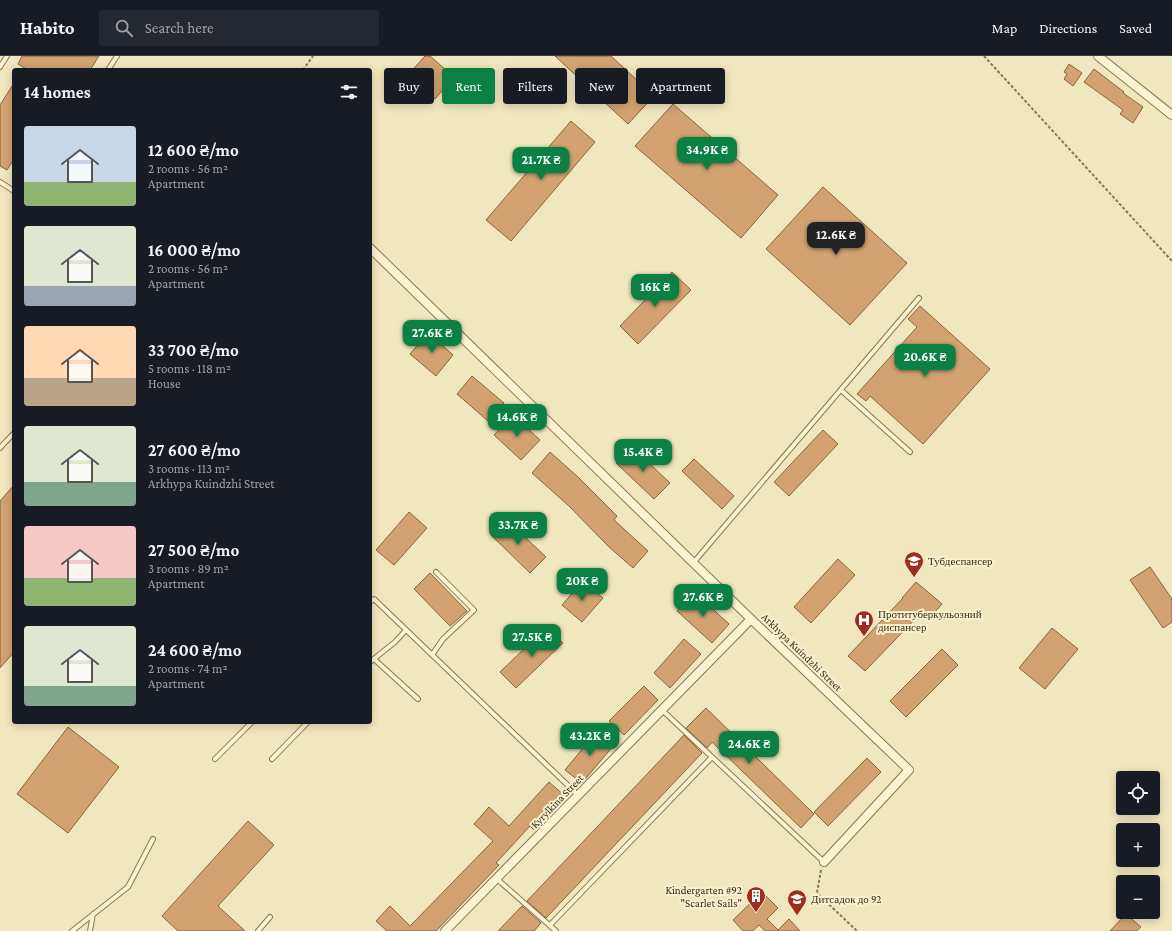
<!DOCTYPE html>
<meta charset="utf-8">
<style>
body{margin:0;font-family:"Crimson Pro",serif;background:#242831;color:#f1f3f6;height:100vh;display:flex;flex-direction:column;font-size:15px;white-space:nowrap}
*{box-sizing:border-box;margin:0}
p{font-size:13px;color:#9ea1a6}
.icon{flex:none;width:22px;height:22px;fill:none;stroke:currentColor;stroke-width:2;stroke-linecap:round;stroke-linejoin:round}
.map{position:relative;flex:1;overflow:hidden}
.side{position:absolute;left:12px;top:12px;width:360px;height:656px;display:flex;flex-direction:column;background:#171b24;border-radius:4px;box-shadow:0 2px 10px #0003}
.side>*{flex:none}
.hud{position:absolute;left:384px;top:12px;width:380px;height:36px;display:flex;gap:8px}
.controls{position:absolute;left:1116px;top:715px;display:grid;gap:8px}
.controls a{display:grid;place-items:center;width:44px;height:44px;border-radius:4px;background:#171b24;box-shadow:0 2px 10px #0003;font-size:20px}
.price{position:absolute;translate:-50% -34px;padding:0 9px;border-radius:8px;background:#0b8043;color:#fff;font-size:13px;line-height:26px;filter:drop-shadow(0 1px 2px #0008)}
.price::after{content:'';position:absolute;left:50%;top:24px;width:12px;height:9px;margin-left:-6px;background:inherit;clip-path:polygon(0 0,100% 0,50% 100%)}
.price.on{background:#222;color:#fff}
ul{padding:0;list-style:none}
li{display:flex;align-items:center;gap:12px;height:100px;padding:0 12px}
li span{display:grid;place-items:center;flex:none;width:112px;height:80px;border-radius:4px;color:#555}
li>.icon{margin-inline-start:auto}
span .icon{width:48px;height:48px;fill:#fffc;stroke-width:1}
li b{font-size:17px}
h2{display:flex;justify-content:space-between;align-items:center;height:48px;padding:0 12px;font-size:17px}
.chip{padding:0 14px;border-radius:4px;background:#171b24;box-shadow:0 2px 10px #0003;font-size:14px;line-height:36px}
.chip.on{background:#0b8043;color:#fff}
header{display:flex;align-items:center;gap:24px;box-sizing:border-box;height:56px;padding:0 20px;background:#171b24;border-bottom:1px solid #363941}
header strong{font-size:19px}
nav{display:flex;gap:22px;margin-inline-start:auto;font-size:14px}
.search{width:280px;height:36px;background:#242831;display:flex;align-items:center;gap:10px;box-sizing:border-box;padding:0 14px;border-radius:4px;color:#9ea1a6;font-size:15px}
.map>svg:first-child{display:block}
</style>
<header>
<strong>Habito</strong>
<div class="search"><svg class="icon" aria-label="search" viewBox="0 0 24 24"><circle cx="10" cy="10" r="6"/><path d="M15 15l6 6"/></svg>Search here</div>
<nav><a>Map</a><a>Directions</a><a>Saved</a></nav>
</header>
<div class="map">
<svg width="1172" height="875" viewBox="0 0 1172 875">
<rect width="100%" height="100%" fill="#f1e7be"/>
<!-- building -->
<path fill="#d2a371" stroke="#8b623a" d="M 22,0 L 99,0 L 90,14 L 28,14 L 18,8 Z
M 425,0 L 430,0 L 454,21 L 435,43 L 408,19 Z
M 555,0 L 611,0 L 654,40 L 628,68 Z
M 1069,8 L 1082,17 L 1073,30 L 1064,23 L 1067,18 L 1064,16 Z
M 1094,13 L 1124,36 L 1123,37 L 1143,51 L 1133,67 L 1120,58 L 1123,54 L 1084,26 Z
M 14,27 L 14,103 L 7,114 L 0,110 L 0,49 Z
M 673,48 L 778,139 L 741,182 L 635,90 Z
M 571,65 L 595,86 L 511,185 L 486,164 Z
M 823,131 L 907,207 L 850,269 L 766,193 Z
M 672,216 L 691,234 L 638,288 L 620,270 Z
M 920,250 L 990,313 L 923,388 L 870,340 L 866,345 L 857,338 L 917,271 L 908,263 Z
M 428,277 L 453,299 L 436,320 L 410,298 Z
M 472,320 L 504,347 L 488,365 L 457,338 Z
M 513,359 L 540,384 L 521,404 L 494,379 Z
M 823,374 L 838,388 L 789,440 L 774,426 Z
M 632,391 L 670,427 L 654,443 L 616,407 Z
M 550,396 L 578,421 L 617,460 L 614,464 L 648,495 L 633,512 L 608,490 L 569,450 L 532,417 Z
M 694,403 L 734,440 L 722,453 L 682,415 Z
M 14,429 L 14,596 L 0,612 L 0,445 Z
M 409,456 L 427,472 L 394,509 L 376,494 Z
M 506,463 L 546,501 L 530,517 L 491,479 Z
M 838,503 L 855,519 L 811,567 L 794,551 Z
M 1150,511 L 1172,543 L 1172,566 L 1163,572 L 1130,524 Z
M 430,517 L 467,555 L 450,570 L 414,533 Z
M 583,525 L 603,542 L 582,566 L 562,549 Z
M 916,526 L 942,548 L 927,565 L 920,558 L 865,615 L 848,600 L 903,542 L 902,542 Z
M 694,536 L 729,568 L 712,587 L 677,555 Z
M 547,571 L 563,587 L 516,632 L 500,616 Z
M 1052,572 L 1078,593 L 1045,633 L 1019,612 Z
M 684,583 L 701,598 L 670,632 L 654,617 Z
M 942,593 L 958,609 L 906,661 L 890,645 Z
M 644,630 L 658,644 L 624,679 L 609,665 Z
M 706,652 L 814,758 L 801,772 L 712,686 L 707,692 L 686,672 Z
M 68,671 L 119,711 L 68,777 L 17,738 Z
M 597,675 L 614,689 L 582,727 L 565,714 Z
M 684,679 L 702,697 L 546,862 L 527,845 Z
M 867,702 L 881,716 L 828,770 L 814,756 Z
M 549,726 L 565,740 L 534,774 L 530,770 L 496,807 L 499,809 L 436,875 L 387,875 L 376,865 L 390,850 L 410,870 L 493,785 L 474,768 L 489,751 L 509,770 Z
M 248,765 L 274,789 L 218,850 L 245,875 L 178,875 L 162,860 Z
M 762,836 L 778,852 L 767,863 L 778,874 L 789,863 L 800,875 L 765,875 L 759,869 L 753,875 L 743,875 L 733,864 Z
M 522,850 L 541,867 L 534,875 L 498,875 Z
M 1126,858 L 1141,871 L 1137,875 L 1110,875 Z"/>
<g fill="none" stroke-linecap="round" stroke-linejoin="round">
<defs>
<path id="service" d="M 0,11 L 7,0
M 108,14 L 117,0
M 0,126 L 14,135
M 841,334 L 910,396
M 0,392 L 14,377
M 694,506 L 919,242
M 370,546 L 374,543 L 578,739
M 432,599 L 443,583 L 474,554 L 436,516
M 374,603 L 418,643
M 370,606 L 395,586 L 406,574
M 712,701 L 824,806
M 215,703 L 252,666
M 272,703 L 308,666
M 497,823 L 556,875
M 550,869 L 712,701 L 662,654
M 72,875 L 128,831 L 153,783
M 90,875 L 93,858
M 258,875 L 270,861"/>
<path id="minor" d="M 1098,0 L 1172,59
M 370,192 L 751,563 L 909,714 L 824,806
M 445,875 L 751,563"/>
</defs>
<!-- service casing -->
<use href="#service" stroke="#8a7756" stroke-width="6"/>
<!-- minor casing -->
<use href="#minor" stroke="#8a7756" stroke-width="10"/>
<!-- path -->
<path stroke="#8a7756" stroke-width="2" stroke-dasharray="3 2" stroke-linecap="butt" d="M 984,0 L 1172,205
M 303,14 L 313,0
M 821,814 L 817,837 L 857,875"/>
<!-- service -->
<use href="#service" stroke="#fbf3d2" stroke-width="4"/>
<!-- minor -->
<use href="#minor" stroke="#fbf3d2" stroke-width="8"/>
</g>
<!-- icons -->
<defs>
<symbol id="school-pin" viewBox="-11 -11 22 30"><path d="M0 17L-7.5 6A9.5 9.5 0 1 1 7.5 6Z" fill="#9e2d21" stroke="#f8f0ce"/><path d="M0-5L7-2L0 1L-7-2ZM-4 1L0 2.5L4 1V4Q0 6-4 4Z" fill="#fff"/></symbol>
<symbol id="hospital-pin" viewBox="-11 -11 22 30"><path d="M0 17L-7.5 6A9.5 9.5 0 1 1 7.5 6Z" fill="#9e2d21" stroke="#f8f0ce"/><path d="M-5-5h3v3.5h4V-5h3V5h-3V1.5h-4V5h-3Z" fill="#fff"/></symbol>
<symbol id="building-pin" viewBox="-11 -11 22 30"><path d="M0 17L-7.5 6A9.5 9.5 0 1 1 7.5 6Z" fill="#9e2d21" stroke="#f8f0ce"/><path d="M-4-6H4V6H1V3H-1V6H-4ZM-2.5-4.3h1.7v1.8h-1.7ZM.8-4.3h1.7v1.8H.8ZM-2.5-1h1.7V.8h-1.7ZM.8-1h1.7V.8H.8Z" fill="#fff"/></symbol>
</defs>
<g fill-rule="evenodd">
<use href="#school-pin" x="903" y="494" width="22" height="30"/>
<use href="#hospital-pin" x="853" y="553" width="22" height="30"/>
<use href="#building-pin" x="745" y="829" width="22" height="30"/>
<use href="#school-pin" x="786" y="832" width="22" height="30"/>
</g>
<g text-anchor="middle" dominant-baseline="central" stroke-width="4" stroke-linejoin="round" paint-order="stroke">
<!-- poi labels -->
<g font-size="11" fill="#392c1b" stroke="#f8f0ce" text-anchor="start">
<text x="928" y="505">Тубдеспансер</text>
<text x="878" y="558">Протитуберкульозний<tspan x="878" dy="13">диспансер</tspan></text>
<text x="742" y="834" text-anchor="end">Kindergarten #92<tspan x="742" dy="13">"Scarlet Sails"</tspan></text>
<text x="811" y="843">Дитсадок до 92</text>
</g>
<!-- street labels -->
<g font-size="11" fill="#392c1b" stroke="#f8f0ce">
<text transform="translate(802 596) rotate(44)">Arkhypa Kuindzhi Street</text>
<text transform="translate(557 745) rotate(-46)">Kyrylkina Street</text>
</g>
</g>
</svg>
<div class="controls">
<a><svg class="icon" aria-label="locate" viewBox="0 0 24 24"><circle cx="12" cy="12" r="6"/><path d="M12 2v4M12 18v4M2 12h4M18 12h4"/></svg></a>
<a>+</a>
<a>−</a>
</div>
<b class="price" style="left:707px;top:115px">34.9K ₴</b>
<b class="price" style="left:541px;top:125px">21.7K ₴</b>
<b class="price on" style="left:836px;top:200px">12.6K ₴</b>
<b class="price" style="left:655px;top:252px">16K ₴</b>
<b class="price" style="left:432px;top:298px">27.6K ₴</b>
<b class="price" style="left:925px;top:322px">20.6K ₴</b>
<b class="price" style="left:517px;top:382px">14.6K ₴</b>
<b class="price" style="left:643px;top:417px">15.4K ₴</b>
<b class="price" style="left:518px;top:490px">33.7K ₴</b>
<b class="price" style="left:582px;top:546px">20K ₴</b>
<b class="price" style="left:703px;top:562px">27.6K ₴</b>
<b class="price" style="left:532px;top:602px">27.5K ₴</b>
<b class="price" style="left:590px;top:701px">43.2K ₴</b>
<b class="price" style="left:749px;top:709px">24.6K ₴</b>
<div class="hud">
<a class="chip">Buy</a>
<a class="chip on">Rent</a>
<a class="chip">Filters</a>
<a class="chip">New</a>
<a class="chip">Apartment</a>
</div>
<section class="side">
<h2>14 homes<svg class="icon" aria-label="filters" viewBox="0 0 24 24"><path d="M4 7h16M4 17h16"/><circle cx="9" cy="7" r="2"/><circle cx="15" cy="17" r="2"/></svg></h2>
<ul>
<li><span style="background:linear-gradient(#c9d6e8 70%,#8fb573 0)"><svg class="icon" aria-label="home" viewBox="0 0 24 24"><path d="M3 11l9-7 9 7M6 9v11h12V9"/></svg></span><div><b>12 600 ₴/mo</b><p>2 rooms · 56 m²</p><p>Apartment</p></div></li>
<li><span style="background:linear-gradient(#dfe7d0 75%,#9aa5b1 0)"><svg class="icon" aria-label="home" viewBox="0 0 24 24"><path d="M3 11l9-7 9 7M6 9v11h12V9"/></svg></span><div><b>16 000 ₴/mo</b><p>2 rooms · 56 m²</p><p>Apartment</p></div></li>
<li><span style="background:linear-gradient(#ffd9b3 65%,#b9a48a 0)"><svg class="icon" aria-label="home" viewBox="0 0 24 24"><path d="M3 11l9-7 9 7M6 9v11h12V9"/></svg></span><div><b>33 700 ₴/mo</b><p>5 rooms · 118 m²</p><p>House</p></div></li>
<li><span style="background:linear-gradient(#dfe7d0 70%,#7fa58c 0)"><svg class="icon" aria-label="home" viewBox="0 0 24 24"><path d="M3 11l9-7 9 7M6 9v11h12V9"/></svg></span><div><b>27 600 ₴/mo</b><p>3 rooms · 113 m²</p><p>Arkhypa Kuindzhi Street</p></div></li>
<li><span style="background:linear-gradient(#f6c9c9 65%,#8fb573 0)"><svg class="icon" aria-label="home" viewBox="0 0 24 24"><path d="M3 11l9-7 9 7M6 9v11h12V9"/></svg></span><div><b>27 500 ₴/mo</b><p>3 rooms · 89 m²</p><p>Apartment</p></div></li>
<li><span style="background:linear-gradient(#dfe7d0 75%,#7fa58c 0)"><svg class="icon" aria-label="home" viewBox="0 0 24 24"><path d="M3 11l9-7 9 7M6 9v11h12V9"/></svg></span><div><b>24 600 ₴/mo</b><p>2 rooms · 74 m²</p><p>Apartment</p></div></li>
</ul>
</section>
</div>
